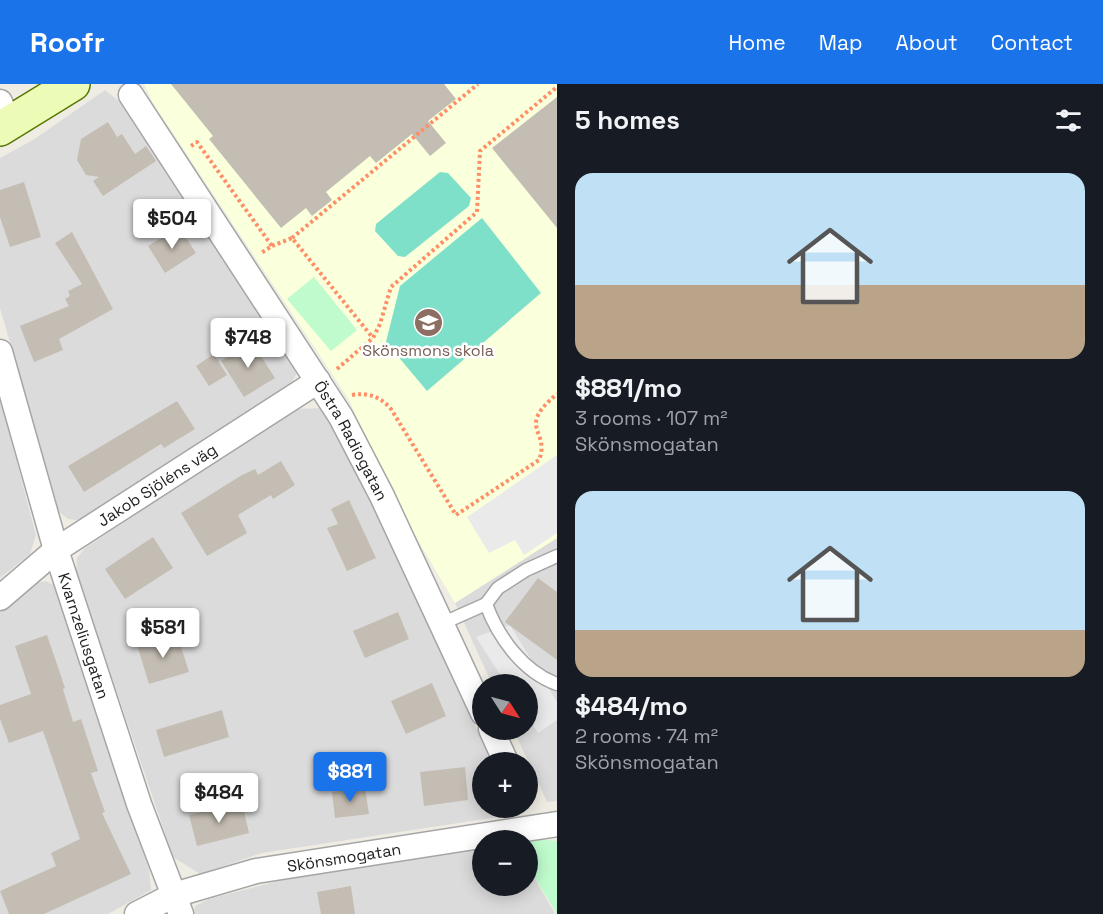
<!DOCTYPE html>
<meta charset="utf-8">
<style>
body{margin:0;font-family:"Space Grotesk",sans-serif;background:#242831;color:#f1f3f6;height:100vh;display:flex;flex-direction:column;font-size:22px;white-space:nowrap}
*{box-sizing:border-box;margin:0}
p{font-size:20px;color:#9ea1a6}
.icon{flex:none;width:33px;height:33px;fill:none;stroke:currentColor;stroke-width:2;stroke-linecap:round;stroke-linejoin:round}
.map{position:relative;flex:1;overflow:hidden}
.drawer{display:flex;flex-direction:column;background:#171b24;width:546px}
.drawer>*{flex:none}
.needle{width:39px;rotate:126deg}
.fabs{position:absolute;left:472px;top:590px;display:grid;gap:12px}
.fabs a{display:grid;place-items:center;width:66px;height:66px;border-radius:50%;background:#171b24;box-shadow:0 3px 15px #0003;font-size:30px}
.price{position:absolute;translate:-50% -51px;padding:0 14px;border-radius:6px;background:#fff;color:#222;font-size:20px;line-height:39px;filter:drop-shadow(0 2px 3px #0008)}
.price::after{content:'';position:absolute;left:50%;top:36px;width:18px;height:14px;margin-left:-9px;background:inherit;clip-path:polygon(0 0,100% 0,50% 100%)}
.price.current{background:#1a73e8;color:#fff}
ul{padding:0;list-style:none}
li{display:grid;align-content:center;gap:12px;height:318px;padding:0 18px}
li span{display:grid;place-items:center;height:186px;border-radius:18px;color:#555}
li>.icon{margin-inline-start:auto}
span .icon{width:108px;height:108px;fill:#fffc;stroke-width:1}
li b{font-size:26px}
h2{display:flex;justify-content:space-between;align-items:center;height:72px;padding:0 18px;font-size:26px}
header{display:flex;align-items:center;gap:36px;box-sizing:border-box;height:84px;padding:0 30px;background:#1a73e8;color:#fff}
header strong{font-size:28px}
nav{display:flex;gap:33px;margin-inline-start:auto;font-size:21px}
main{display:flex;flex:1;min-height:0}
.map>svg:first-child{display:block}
</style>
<header>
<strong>Roofr</strong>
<nav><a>Home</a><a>Map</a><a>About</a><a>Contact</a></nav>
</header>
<main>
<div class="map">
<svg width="557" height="830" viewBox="0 0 557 830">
<rect width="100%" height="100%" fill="#efede3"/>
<!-- residential -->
<path fill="#dcdbdb" d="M 105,6 L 120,18 L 297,289 L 289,303 L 83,437 L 68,435 L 59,428 L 0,224 L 0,74 L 33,56 Z
M 0,314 L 36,451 L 30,470 L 0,494 Z
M 320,324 L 342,354 L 492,678 L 483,678 L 483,723 L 502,723 L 498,733 L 262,769 L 200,790 L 173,773 L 76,488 L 77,474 L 85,464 L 297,325 Z
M 557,454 L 557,717 L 547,718 L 513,645 L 528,645 L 528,600 L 492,600 L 455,519 Z
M 46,497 L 54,501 L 149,785 L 151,806 L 108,830 L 0,830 L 0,528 L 34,500 Z
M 483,764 L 483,801 L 528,801 L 528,782 L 555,830 L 194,830 L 195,822 L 209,815 L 290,794 Z"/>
<!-- education -->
<path fill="#faffdc" d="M 144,0 L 557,0 L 557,454 L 455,519 L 397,421 L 348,314 L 153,19 Z"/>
<!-- park -->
<path fill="#bffbcd" d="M 314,193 L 357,246 L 331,267 L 287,215 Z
M 536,755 L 557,757 L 557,830 L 528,782 L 528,756 Z"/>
<!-- pitch -->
<path fill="#7fe0ca" d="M 440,88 L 448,89 L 471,114 L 469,122 L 405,173 L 398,172 L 375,147 L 376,140 Z
M 482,134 L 541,209 L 427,307 L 386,258 L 400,202 Z"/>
<!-- parking -->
<path fill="#eaeaea" d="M 557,371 L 557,449 L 524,471 L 515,456 L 489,469 L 467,433 Z
M 510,541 L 557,618 L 557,636 L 538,649 L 528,634 L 528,600 L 506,600 L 476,553 Z"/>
<!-- building -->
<path fill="#c4bdb3" d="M 171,0 L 444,0 L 456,15 L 428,37 L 446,59 L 430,72 L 412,50 L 376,79 L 370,72 L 326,108 L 332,116 L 312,132 L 306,124 L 281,144 L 209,55 L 213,52 Z
M 557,13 L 557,144 L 492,64 Z
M 108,38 L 117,53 L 122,50 L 135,70 L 146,62 L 156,77 L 103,112 L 93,97 L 99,93 L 86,91 L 77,76 L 81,55 Z
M 24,98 L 41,153 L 10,163 L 0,133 L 0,106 Z
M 179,143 L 196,169 L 165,189 L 148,162 Z
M 72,148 L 113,225 L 59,255 L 63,266 L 34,278 L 20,242 L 69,222 L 65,215 L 70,212 L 68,207 L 82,200 L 55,159 Z
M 252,258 L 275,294 L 244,313 L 221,277 Z
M 214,270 L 227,291 L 209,302 L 196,282 Z
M 177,317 L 195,345 L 164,364 L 161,360 L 84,408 L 68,382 Z
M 281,377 L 295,401 L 273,415 L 271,411 L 238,431 L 247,449 L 207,472 L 181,429 L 242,391 L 255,385 L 258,391 Z
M 349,416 L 376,474 L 347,487 L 327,444 L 338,440 L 331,425 Z
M 153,453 L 173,484 L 125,515 L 105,485 Z
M 538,494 L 557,508 L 557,576 L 505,538 Z
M 398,528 L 409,555 L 365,574 L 353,547 Z
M 47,551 L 65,604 L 63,605 L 73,638 L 81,635 L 98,687 L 91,689 L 105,728 L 102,729 L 131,790 L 44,830 L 9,830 L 0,807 L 56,782 L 51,769 L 80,755 L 43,647 L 9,659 L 0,635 L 0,621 L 31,610 L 15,562 Z
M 162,552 L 164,557 L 178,553 L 189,588 L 149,600 L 137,561 Z
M 432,599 L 446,632 L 406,650 L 391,617 Z
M 222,626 L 229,653 L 164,673 L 156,646 Z
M 465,683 L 468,716 L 424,722 L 420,688 Z
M 365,704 L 369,730 L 335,734 L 332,708 Z
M 242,719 L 249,749 L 197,762 L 189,731 Z
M 351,802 L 355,830 L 321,830 L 317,808 Z"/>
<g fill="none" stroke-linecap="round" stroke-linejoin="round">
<defs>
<path id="lane" d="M 486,520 C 498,553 523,588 557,600
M 441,540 L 486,520 L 498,504 L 526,486 L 557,472"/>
<g id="street">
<path id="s1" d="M 131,11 L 341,333 L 382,412 L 483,629"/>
<path d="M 0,18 L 9,40"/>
<path id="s2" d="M 0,268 L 56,466 L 139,720 L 181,830"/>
<path id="s3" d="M 0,514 L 56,466 L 318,297"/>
<path d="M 491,645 L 506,678"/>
<path id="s4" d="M 137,830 L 174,811 L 256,787 L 557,740"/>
</g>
<path id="secondary" d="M 0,45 L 73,0"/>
</defs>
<!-- lane casing -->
<use href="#lane" stroke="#a5a5a5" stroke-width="15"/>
<!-- street casing -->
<use href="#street" stroke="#a5a5a5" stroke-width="27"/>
<!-- secondary casing -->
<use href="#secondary" stroke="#587702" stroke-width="36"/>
<!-- path -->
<path stroke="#fd8e66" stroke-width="4" stroke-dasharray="3 3" stroke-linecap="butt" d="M 191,62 L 197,58 L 272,162 L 261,169
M 292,154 L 478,0
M 272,162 L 292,154 L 373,254
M 337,285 L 373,254 L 380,240 L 391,203 L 477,128 L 480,67 L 557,3
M 352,311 C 368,308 381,313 391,325 L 456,431 L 539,376 C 551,346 515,345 557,310"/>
<!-- lane -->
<use href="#lane" stroke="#fff" stroke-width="12"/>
<!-- street -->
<use href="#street" stroke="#fff" stroke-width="24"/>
<!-- secondary -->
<use href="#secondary" stroke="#ecfbb6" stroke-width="33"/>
</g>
<!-- icons -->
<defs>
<symbol id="school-disc" viewBox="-11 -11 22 22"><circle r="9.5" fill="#8d6e63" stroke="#fff"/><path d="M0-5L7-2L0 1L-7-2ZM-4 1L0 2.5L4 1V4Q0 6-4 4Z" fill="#fff"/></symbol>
</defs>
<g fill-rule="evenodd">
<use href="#school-disc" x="412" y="222" width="33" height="33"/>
</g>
<g text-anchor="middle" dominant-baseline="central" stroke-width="5" stroke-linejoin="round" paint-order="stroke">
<!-- education labels -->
<g font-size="16" fill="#785e54" stroke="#fff">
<text x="428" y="266">Skönsmons skola</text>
</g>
<!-- street labels -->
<g font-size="16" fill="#1e1e1e" stroke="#fff">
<text stroke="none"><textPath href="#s1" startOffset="410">Östra Radiogatan</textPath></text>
<text stroke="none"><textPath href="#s3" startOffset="194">Jakob Sjöléns väg</textPath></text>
<text stroke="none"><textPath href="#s2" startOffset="296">Kvarnzeliusgatan</textPath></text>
<text stroke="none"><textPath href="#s4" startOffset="216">Skönsmogatan</textPath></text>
</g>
</g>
</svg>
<div class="fabs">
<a><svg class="needle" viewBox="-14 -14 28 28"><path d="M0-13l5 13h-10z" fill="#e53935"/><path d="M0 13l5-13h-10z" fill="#9ea1a6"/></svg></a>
<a>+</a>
<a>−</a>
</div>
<b class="price" style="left:172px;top:166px">$504</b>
<b class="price" style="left:248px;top:285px">$748</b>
<b class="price" style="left:163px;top:575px">$581</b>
<b class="price current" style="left:350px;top:719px">$881</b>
<b class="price" style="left:219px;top:740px">$484</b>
</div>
<section class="drawer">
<h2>5 homes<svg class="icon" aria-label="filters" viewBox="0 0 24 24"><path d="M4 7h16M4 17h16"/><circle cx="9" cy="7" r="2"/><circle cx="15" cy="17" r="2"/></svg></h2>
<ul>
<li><span style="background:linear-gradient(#bfe0f5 60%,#b9a48a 0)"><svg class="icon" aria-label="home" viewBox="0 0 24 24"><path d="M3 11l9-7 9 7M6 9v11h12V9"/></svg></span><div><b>$881/mo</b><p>3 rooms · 107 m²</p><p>Skönsmogatan</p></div></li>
<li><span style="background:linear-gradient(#bfe0f5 75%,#b9a48a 0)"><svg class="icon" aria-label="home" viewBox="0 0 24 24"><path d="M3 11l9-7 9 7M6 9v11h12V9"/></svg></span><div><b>$484/mo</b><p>2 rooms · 74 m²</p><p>Skönsmogatan</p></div></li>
</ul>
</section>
</main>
